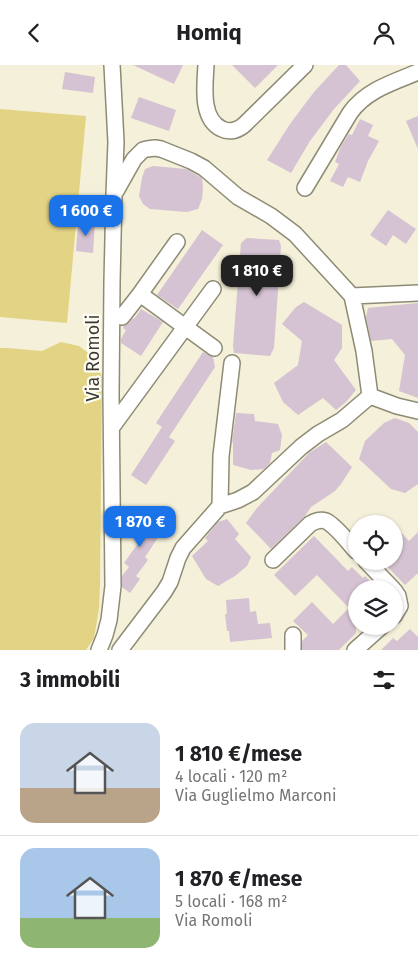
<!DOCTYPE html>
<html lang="it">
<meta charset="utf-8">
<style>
body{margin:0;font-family:"Fira Sans",sans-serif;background:#f6f6f6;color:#202124;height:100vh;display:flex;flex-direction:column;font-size:19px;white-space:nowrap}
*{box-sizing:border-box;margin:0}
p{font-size:16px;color:#757577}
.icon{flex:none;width:28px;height:28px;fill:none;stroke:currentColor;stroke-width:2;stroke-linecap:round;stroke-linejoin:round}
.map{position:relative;height:585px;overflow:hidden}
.drawer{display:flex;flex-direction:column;background:#fff;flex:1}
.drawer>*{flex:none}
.tools{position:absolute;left:348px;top:450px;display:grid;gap:10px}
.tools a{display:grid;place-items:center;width:55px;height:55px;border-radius:50%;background:#fff;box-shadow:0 1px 4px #0004;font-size:25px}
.price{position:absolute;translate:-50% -42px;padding:0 11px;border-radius:10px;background:#1a73e8;color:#fff;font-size:16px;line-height:32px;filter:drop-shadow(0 1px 2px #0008)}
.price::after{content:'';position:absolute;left:50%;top:30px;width:15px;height:11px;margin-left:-8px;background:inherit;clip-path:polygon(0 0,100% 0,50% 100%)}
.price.current{background:#222;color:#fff}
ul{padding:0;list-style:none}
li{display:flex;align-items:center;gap:15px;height:125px;padding:0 20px}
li+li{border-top:1px solid #e0e0e0}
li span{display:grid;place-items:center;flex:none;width:140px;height:100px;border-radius:15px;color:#555}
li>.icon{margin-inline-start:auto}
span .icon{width:60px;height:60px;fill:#fffc;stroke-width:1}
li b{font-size:21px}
h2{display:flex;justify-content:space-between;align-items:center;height:60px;padding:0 20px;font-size:21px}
header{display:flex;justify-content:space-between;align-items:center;height:65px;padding:0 20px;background:#fff;font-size:22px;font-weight:700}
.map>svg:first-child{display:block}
</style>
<header><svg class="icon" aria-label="back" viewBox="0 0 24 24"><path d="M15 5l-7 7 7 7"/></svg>Homiq<svg class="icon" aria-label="person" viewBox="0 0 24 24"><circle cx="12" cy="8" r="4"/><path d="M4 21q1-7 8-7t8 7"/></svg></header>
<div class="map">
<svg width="418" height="585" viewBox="0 0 418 585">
<rect width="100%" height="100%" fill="#f4f0d9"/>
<!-- green -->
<path fill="#e2d484" d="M 0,44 L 86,51 L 67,258 L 0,252 Z
M 61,277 L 79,281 L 95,293 L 102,312 L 100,520 L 99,544 L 94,573 L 86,585 L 0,585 L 0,283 L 7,283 L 42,286 Z"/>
<!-- building -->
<path fill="#d5c2d2" d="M 133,0 L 183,0 L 174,19 Z
M 232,0 L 278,0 L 255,23 Z
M 339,0 L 346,0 L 360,16 L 334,44 L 310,76 L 291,108 L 267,95 L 290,59 L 314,27 Z
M 65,7 L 95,12 L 93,28 L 62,24 Z
M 139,32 L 176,45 L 169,66 L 131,53 Z
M 418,51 L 418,84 L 406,56 Z
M 360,54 L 373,60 L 368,71 L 379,76 L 368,96 L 360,117 L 348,112 L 343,122 L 330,116 L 339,99 L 335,97 L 341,81 L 349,69 L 352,70 Z
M 153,101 L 186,104 L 202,113 L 203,122 L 202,134 L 198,144 L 187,147 L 150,144 L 143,139 L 139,131 L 142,113 L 145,104 Z
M 388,145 L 416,164 L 406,179 L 393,170 L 386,181 L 370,170 Z
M 78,157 L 95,158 L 93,188 L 76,186 Z
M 202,165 L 223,180 L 178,244 L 157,230 Z
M 247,173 L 279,175 L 281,181 L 274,283 L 270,291 L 234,288 L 233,281 L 241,178 Z
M 304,237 L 342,260 L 342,283 L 334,295 L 356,325 L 346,337 L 336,345 L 323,333 L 298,350 L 283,337 L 274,318 L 298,300 L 302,276 L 282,259 L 296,242 Z
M 418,238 L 418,333 L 399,326 L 405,290 L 392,274 L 371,276 L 366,252 L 368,243 Z
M 141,244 L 163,257 L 141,291 L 121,278 L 121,274 L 126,265 L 123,263 L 124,261 L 129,258 L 133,253 L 134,254 Z
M 203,287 L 213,292 L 215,302 L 169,372 L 175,376 L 146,420 L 131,410 L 162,362 L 156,358 Z
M 236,348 L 254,349 L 255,356 L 278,359 L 282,370 L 280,385 L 272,388 L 270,398 L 264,404 L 251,405 L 233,400 L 233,377 L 232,377 Z
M 395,353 L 409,358 L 418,367 L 418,419 L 405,428 L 391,424 L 359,394 L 365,376 L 384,358 Z
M 326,377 L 352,402 L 341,419 L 335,426 L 311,442 L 305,451 L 271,484 L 246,458 L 257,443 L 309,388 Z
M 133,447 L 147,456 L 149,452 L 165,462 L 145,492 L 148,495 L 136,511 L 140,514 L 130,528 L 122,522 L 122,511 L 129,502 L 124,498 L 142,473 L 124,461 Z
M 227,454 L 239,469 L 235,474 L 251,492 L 247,501 L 235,511 L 218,521 L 206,514 L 192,491 L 208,476 L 205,473 L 218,457 Z
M 394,460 L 409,476 L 418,467 L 418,508 L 405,520 L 382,496 L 394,496 Z
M 314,471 L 348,506 L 352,502 L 363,513 L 365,511 L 378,524 L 356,524 L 356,568 L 339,585 L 302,585 L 302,576 L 308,570 L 293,556 L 312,537 L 333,559 L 349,543 L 317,510 L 295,531 L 274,510 Z
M 249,533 L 250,547 L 256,546 L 258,559 L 270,558 L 272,573 L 230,577 L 229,566 L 227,566 L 225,549 L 227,549 L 226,535 Z
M 410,564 L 418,572 L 418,585 L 381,585 L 393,573 L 397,576 Z"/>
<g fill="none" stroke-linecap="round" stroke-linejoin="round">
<defs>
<path id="minor" d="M 206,0 C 205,20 200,54 222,64 C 230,68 238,65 244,60 L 305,0
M 305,123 L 350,48 C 366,25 394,17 418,7
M 116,126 L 134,94 L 143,85 L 147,84 L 155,83 L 161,84 L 191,96 L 204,103 L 238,132 L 271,151 L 295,169 L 352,231 L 418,228
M 140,229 L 177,177
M 352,231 L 364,286 L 370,331
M 122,252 L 140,229 L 214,283
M 112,362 L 213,224
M 220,441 L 221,391 L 232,298
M 273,495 L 310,459 C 315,456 320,454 326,456 C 336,461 348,477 356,486
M 366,496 L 393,524
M 394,525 L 398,531 L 400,541 L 394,551
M 99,585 L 105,570 L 109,555 L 113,521 L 111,329 L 112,217 L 114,130 L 116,77 L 112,0
M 120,585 L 164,527 L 170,517 L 178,493 L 183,483 L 220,441 L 238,435 L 253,427 L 301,382 L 318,369 L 342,355 L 370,331 L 397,341 L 418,346
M 293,585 L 293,570
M 355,585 L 382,561"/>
</defs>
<!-- minor casing -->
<use href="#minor" stroke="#8e8b75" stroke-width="18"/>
<!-- minor -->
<use href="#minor" stroke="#fff" stroke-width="15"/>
</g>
<g text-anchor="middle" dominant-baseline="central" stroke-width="4.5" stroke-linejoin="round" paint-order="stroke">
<!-- street labels -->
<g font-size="18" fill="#39372e" stroke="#fefdf3">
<text transform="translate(93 293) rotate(-90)">Via Romoli</text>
</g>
</g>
</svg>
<div class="tools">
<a><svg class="icon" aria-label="locate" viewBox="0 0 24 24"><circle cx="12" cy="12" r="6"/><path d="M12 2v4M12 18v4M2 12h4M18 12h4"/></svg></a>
<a><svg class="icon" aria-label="layers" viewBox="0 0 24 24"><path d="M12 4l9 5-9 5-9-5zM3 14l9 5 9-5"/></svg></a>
</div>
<b class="price" style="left:86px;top:172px">1 600 €</b>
<b class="price current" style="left:257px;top:232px">1 810 €</b>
<b class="price" style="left:140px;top:483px">1 870 €</b>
</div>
<section class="drawer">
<h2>3 immobili<svg class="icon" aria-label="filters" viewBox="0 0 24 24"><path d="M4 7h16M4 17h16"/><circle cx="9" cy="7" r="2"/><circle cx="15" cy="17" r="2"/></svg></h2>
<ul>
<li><span style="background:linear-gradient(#c9d6e8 65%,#b9a48a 0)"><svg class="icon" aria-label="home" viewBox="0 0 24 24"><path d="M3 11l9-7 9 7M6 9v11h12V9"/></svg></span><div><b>1 810 €/mese</b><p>4 locali · 120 m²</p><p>Via Guglielmo Marconi</p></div></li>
<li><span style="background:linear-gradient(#a9c7e8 70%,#8fb573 0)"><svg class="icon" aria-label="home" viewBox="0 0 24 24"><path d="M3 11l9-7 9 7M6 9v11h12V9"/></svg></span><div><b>1 870 €/mese</b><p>5 locali · 168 m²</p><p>Via Romoli</p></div></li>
</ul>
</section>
